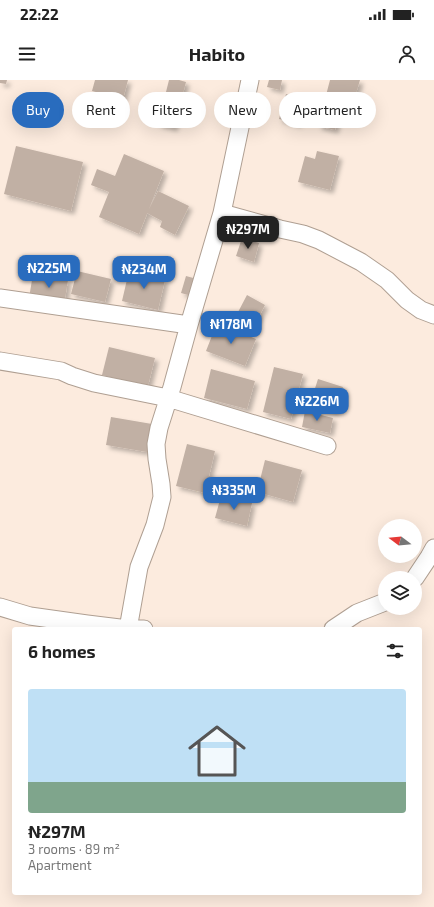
<!DOCTYPE html>
<meta charset="utf-8">
<style>
body{margin:0;font-family:"Exo 2",sans-serif;background:#f6f6f6;color:#222;height:100vh;display:flex;flex-direction:column;font-size:15px;white-space:nowrap}
*{box-sizing:border-box;margin:0}
p{font-size:13px;color:#767676}
.icon{flex:none;width:22px;height:22px;fill:none;stroke:currentColor;stroke-width:2;stroke-linecap:round;stroke-linejoin:round}
.map{position:relative;flex:1;overflow:hidden}
.details{position:absolute;left:12px;top:547px;width:410px;height:268px;display:flex;flex-direction:column;background:#fff;border-radius:4px;box-shadow:0 4px 16px #0002}
.details>*{flex:none}
.banner{position:absolute;left:12px;top:12px;width:410px;height:36px;display:flex;gap:8px}
.needle{width:26px;rotate:286deg}
.controls{position:absolute;left:378px;top:439px;display:grid;gap:8px}
.controls a{display:grid;place-items:center;width:44px;height:44px;border-radius:50%;background:#fff;box-shadow:0 4px 16px #0002;font-size:20px}
.price{position:absolute;translate:-50% -34px;padding:0 9px;border-radius:8px;background:#296cbe;color:#fff;font-size:13px;line-height:26px;filter:drop-shadow(0 1px 2px #0008)}
.price::after{content:'';position:absolute;left:50%;top:24px;width:12px;height:9px;margin-left:-6px;background:inherit;clip-path:polygon(0 0,100% 0,50% 100%)}
.price.active{background:#222;color:#fff}
ul{padding:0;list-style:none}
li{display:grid;align-content:center;gap:8px;height:212px;padding:0 16px}
li+li{border-top:1px solid #e0e0e0}
li span{display:grid;place-items:center;height:124px;border-radius:4px;color:#555}
li>.icon{margin-inline-start:auto}
span .icon{width:72px;height:72px;fill:#fffc;stroke-width:1}
li b{font-size:17px}
h2{display:flex;justify-content:space-between;align-items:center;height:48px;padding:0 16px;font-size:17px}
.chip{padding:0 14px;border-radius:18px;background:#fff;box-shadow:0 4px 16px #0002;font-size:14px;line-height:36px}
.chip.active{background:#296cbe;color:#fff}
.status{display:flex;justify-content:space-between;align-items:center;height:28px;padding:0 20px;background:#fff;direction:ltr}
.status svg{height:11px;fill:currentColor}
header{display:flex;justify-content:space-between;align-items:center;height:52px;padding:0 16px;background:#fff;font-size:18px;font-weight:700}
.map>svg:first-child{display:block}
</style>
<div class="status"><b>22:22</b><svg viewBox="0 0 49 12"><path d="M0 12V9h3v3zM5 12V6h3v6zM10 12V3h3v9zM15 12V0h3v12zM26 1h20v11H26zM47 4h2v5h-2z"/></svg></div>
<header><svg class="icon" aria-label="menu" viewBox="0 0 24 24"><path d="M4 6h16M4 12h16M4 18h16"/></svg>Habito<svg class="icon" aria-label="person" viewBox="0 0 24 24"><circle cx="12" cy="8" r="4"/><path d="M4 21q1-7 8-7t8 7"/></svg></header>
<div class="map">
<svg width="434" height="827" viewBox="0 0 434 827">
<defs>
<filter id="shadow"><feDropShadow dx="3.5" dy="3.5" stdDeviation="2" flood-color="#0004"/></filter>
</defs>
<rect width="100%" height="100%" fill="#fcebde"/>
<!-- building -->
<path fill="#c1b0a4" filter="url(#shadow)" d="M 0,0 L 7,0 L 6,4 L 0,3 Z
M 95,0 L 128,0 L 123,19 L 92,11 Z
M 169,0 L 179,0 L 186,2 L 174,48 L 158,44 Z
M 269,0 L 282,0 L 280,10 L 267,7 Z
M 330,0 L 360,0 L 355,17 L 344,14 L 335,50 L 318,46 Z
M 286,14 L 304,19 L 298,44 L 279,39 Z
M 16,66 L 83,82 L 71,131 L 4,114 Z
M 317,71 L 339,76 L 330,110 L 298,102 L 305,76 L 315,79 Z
M 124,74 L 164,91 L 139,154 L 99,137 L 109,112 L 91,105 L 97,89 L 115,96 Z
M 158,111 L 189,126 L 175,155 L 160,147 L 162,141 L 147,133 Z
M 242,158 L 259,163 L 254,182 L 236,176 Z
M 77,191 L 111,199 L 105,222 L 71,214 Z
M 129,191 L 165,200 L 158,230 L 122,221 Z
M 33,194 L 68,200 L 64,225 L 29,218 Z
M 186,196 L 197,199 L 192,216 L 181,213 Z
M 247,215 L 265,225 L 255,244 L 237,234 Z
M 217,243 L 256,259 L 245,286 L 206,271 Z
M 109,267 L 155,278 L 148,306 L 102,295 Z
M 274,287 L 303,294 L 291,339 L 263,332 Z
M 211,289 L 255,301 L 247,329 L 204,318 Z
M 318,299 L 343,307 L 335,332 L 310,324 Z
M 305,331 L 333,338 L 330,353 L 302,347 Z
M 111,337 L 152,344 L 147,372 L 106,365 Z
M 187,364 L 215,371 L 205,413 L 176,406 Z
M 265,380 L 302,390 L 293,422 L 257,412 Z
M 221,416 L 252,423 L 247,446 L 215,438 Z"/>
<g fill="none" stroke-linecap="round" stroke-linejoin="round">
<defs>
<path id="street" d="M 222,133 L 280,149 L 303,154 L 319,160 L 361,182 L 387,200 L 407,220 L 421,230 L 434,235
M 0,218 L 189,245
M 0,281 L 61,291 L 72,296 L 94,303 L 168,318 L 327,366
M 415,498 L 429,477 L 434,468
M 0,527 L 30,536 L 87,544 L 128,549 L 144,549
M 128,549 L 139,487 L 155,445 L 162,417 L 161,404 L 157,379 L 156,364 L 159,348 L 172,307 L 189,245 L 222,133 L 250,0
M 333,549 L 357,533 L 385,522"/>
</defs>
<!-- street casing -->
<use href="#street" stroke="#af9f92" stroke-width="19"/>
<!-- street -->
<use href="#street" stroke="#fff" stroke-width="17"/>
</g>
</svg>
<div class="controls">
<a><svg class="needle" viewBox="-14 -14 28 28"><path d="M0-13l5 13h-10z" fill="#e53935"/><path d="M0 13l5-13h-10z" fill="#767676"/></svg></a>
<a><svg class="icon" aria-label="layers" viewBox="0 0 24 24"><path d="M12 4l9 5-9 5-9-5zM3 14l9 5 9-5"/></svg></a>
</div>
<b class="price active" style="left:248px;top:170px">₦297M</b>
<b class="price" style="left:49px;top:209px">₦225M</b>
<b class="price" style="left:144px;top:210px">₦234M</b>
<b class="price" style="left:231px;top:265px">₦178M</b>
<b class="price" style="left:317px;top:342px">₦226M</b>
<b class="price" style="left:234px;top:431px">₦335M</b>
<div class="banner">
<a class="chip active">Buy</a>
<a class="chip">Rent</a>
<a class="chip">Filters</a>
<a class="chip">New</a>
<a class="chip">Apartment</a>
</div>
<section class="details">
<h2>6 homes<svg class="icon" aria-label="filters" viewBox="0 0 24 24"><path d="M4 7h16M4 17h16"/><circle cx="9" cy="7" r="2"/><circle cx="15" cy="17" r="2"/></svg></h2>
<ul>
<li><span style="background:linear-gradient(#bfe0f5 75%,#7fa58c 0)"><svg class="icon" aria-label="home" viewBox="0 0 24 24"><path d="M3 11l9-7 9 7M6 9v11h12V9"/></svg></span><div><b>₦297M</b><p>3 rooms · 89 m²</p><p>Apartment</p></div></li>
</ul>
</section>
</div>
